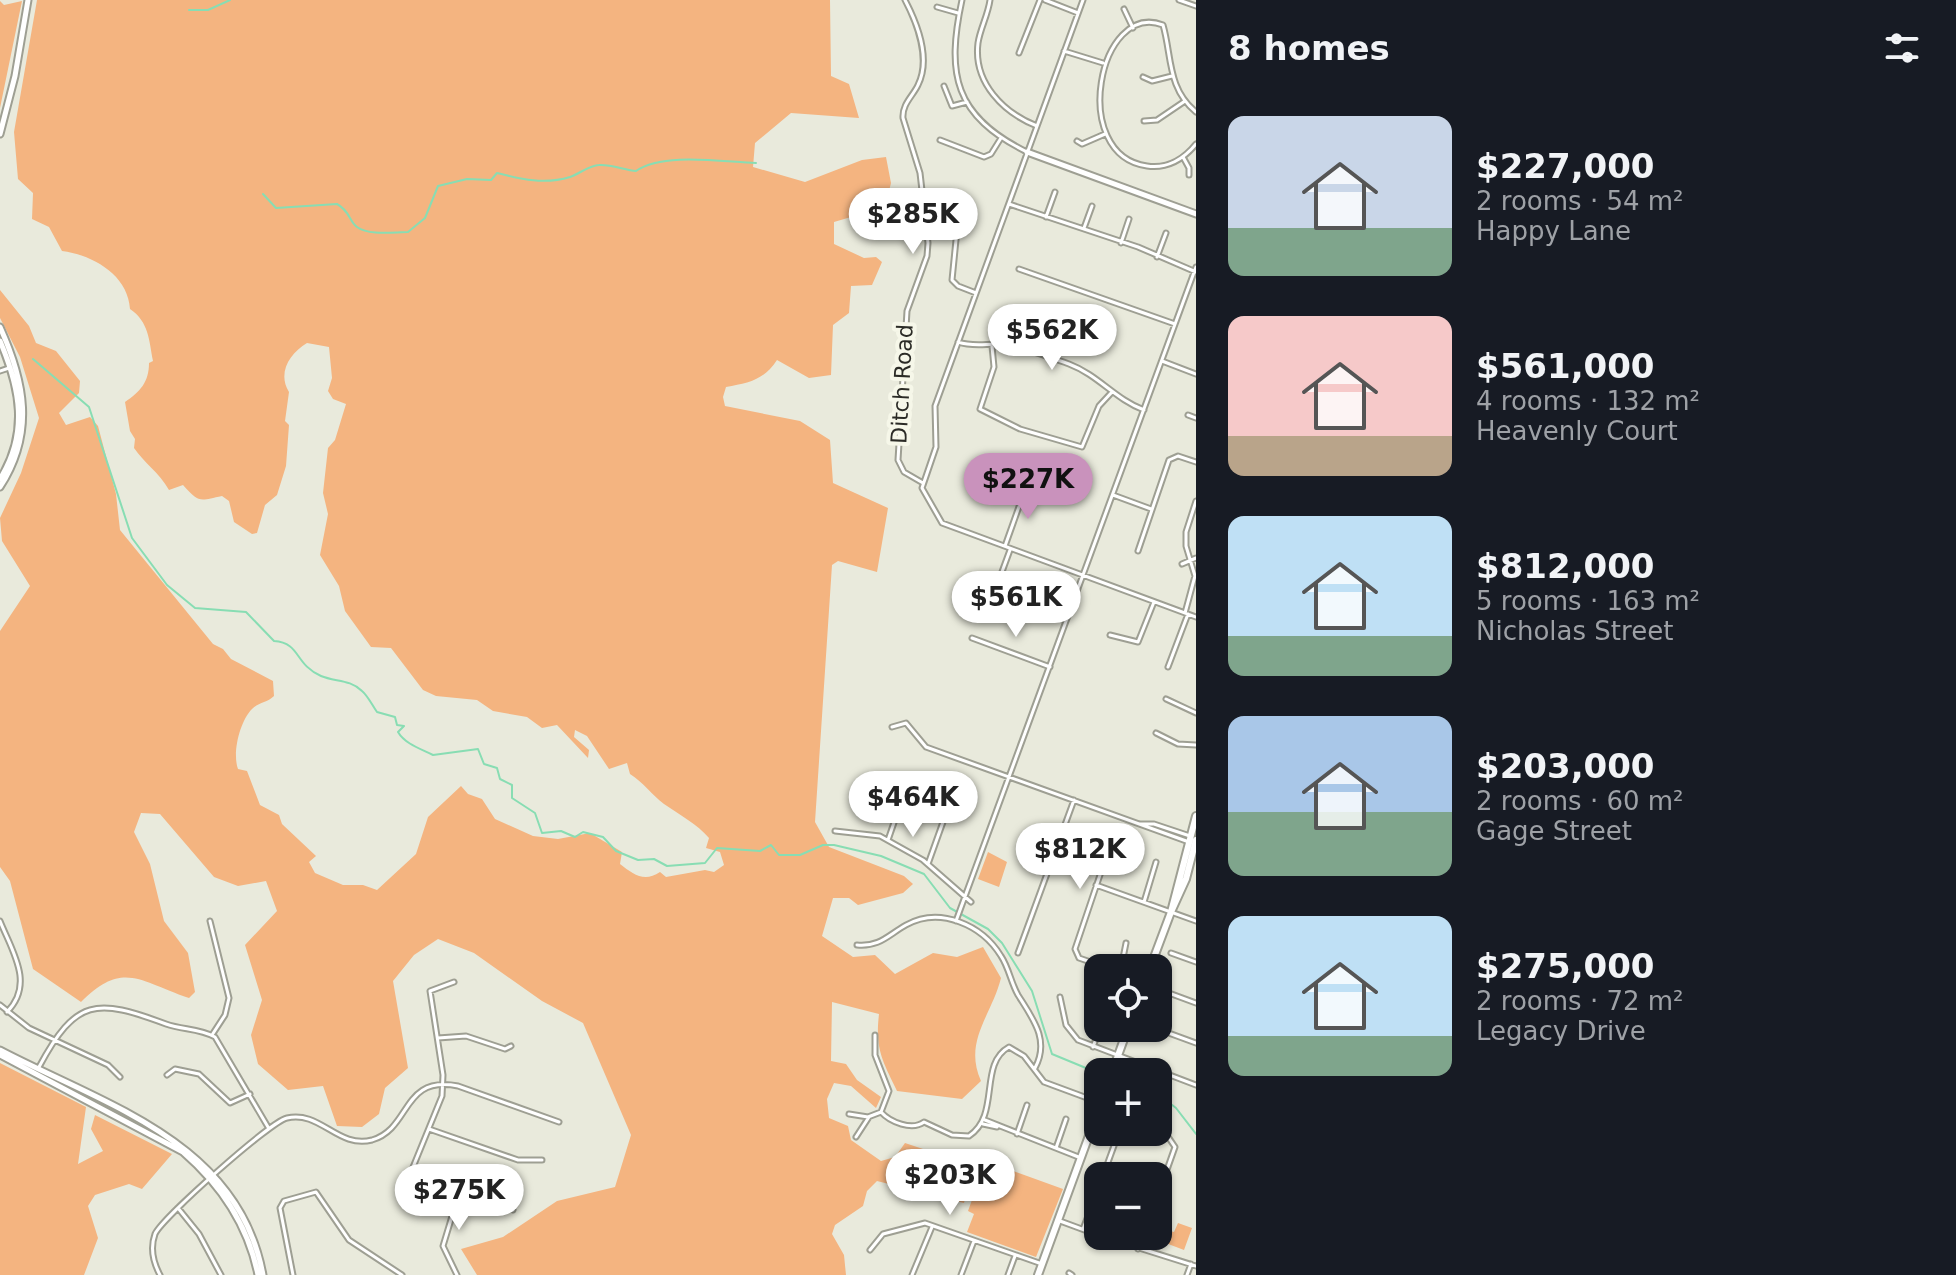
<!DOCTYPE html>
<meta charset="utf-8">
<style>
body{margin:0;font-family:"DejaVu Sans",sans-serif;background:#20242c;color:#f1f3f6;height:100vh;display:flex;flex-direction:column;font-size:30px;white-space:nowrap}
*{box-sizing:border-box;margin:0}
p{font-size:26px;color:#9ea1a6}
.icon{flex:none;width:44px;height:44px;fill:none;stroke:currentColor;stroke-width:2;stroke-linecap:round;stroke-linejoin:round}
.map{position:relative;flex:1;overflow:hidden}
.side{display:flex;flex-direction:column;background:#171b24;width:760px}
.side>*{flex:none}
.controls{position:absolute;left:1084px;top:954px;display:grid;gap:16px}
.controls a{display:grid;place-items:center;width:88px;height:88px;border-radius:16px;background:#171b24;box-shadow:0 2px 6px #0004;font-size:40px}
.price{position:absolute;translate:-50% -68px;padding:0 18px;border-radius:28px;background:#fff;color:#222;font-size:26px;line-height:52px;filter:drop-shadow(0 2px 4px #0008)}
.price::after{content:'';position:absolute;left:50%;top:48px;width:24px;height:18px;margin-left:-12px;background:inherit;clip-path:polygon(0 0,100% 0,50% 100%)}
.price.current{background:#c992bc;color:#111}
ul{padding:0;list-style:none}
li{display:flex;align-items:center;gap:24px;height:200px;padding:0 32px}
li span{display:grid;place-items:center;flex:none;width:224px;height:160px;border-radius:16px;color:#555}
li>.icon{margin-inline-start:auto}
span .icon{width:96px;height:96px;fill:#fffc;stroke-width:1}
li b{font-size:34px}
h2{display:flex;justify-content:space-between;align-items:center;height:96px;padding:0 32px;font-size:34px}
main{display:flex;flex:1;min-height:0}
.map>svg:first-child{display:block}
</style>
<main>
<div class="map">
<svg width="1196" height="1275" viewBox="0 0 1196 1275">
<rect width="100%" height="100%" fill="#e9eadc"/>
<!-- green -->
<path fill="#f4b480" d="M 37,0 L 830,0 L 831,76 L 849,84 L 859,118 L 791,113 L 755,143 L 753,167 L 805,182 L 862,160 L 886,157 L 891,183 L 885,207 L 834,222 L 834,244 L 864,258 L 876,257 L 882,262 L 872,285 L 851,286 L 849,313 L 833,325 L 831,375 L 809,378 L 777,360 C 764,380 749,383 726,387 L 723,397 L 725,406 L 800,421 L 830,440 L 833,483 L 888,508 L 877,572 L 838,561 L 832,565 L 815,822 L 829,847 L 904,876 L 913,884 L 903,893 L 858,905 L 849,898 L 833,898 L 822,936 L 853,957 L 875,955 L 895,974 L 933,953 L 957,957 L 983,947 L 1001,978 C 992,1015 963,1041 981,1081 L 962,1099 L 897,1091 C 882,1060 875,1049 879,1014 L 832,1002 L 831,1061 L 846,1064 L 857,1080 L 881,1097 L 876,1108 L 851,1086 L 834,1083 L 827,1099 L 829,1118 L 848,1126 L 851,1140 L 881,1161 L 895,1157 L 905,1143 L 968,1164 L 972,1172 L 964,1203 L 877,1181 L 867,1191 L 863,1206 L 835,1225 L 832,1234 L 844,1255 L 846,1275 L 477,1275 L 461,1249 L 503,1237 L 557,1201 L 615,1187 L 631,1135 L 583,1023 L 542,1001 L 474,953 L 438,939 L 414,955 L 393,981 L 408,1068 L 385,1088 L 379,1114 L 362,1127 L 337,1126 L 323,1086 L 288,1090 L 258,1064 L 251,1035 L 262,1000 L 245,945 L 277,911 L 266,881 L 238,886 L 214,877 L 160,814 L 141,813 L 134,832 L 150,864 L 164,921 L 188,953 L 195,992 L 189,998 C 139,981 123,960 81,1002 L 33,969 L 10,881 L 0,867 L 0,631 L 30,586 L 2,541 L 0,518 L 21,473 L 39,418 L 20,357 L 0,318 L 0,290 L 29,326 L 36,343 L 56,351 L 80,381 L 79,393 L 59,413 L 66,425 L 90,417 L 98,426 L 116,494 L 120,530 L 213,644 L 223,649 L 231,659 L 273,681 L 274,696 C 267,703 259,702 252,709 C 240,721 232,753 238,769 L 247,771 L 260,805 L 279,815 L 282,824 L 316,856 L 309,862 L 315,873 L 343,885 L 363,885 L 377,890 L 416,854 L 428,817 L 461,786 L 468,794 L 482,799 L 495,819 L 533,836 L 558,839 L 590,833 L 622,852 L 620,864 C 633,874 644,883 660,872 L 666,877 L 705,870 L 714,872 L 724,865 L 720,852 L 706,848 L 709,838 C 697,824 680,815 664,804 C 652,795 644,783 630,774 L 627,763 L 609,769 L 587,736 L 575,730 L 574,737 L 589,750 L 588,758 L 557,725 L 542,728 L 527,717 L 493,711 L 477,700 L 436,696 L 423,690 L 391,648 L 371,647 L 345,611 L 339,586 L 320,555 L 328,514 L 323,493 L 328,448 L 335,440 L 346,404 L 333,399 L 328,391 L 332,378 L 329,347 L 307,343 C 290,353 277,373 289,392 L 285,421 L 289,425 L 286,466 L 277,495 L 265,505 L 257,533 L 252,534 L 234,522 L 229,501 L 222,496 C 199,501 199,503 183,485 L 169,490 C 159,472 144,463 134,448 L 135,439 L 130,431 L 125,402 C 140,392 149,382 149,363 L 153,361 C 149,340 149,322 130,309 C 128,275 93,255 62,251 L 49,227 L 32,219 L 33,193 L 18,179 L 14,132 Z
M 0,1 L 4,5 L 22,1 L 0,108 Z
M 988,852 L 1007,862 L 999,887 L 978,879 Z
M 0,1063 L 86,1107 L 78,1164 L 103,1151 L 91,1129 L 95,1115 L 172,1154 L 142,1189 L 129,1184 L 95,1195 L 88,1206 L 98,1238 L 84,1275 L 0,1275 Z
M 986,1161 L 1063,1189 L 1036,1257 L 967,1232 L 974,1214 L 968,1211 Z
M 1178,1223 L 1192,1228 L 1184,1250 L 1163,1242 L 1167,1230 L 1174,1232 Z"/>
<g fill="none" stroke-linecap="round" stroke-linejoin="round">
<!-- stream -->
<path stroke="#88ddb3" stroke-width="2" d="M 189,10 L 208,10 L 230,0
M 263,194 L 276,208 L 337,204 C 350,211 349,221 357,227 C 369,236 394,232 408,232 L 425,218 L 438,186 L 467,179 L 491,180 L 497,173 C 521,179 544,185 570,177 C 579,174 590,165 599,165 C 610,164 625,170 636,171 C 663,152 723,162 756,163
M 33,359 L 89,407 L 132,538 L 167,585 L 195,608 L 246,612 L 274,641 C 301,643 294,664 321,676 C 335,682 350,679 362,691 C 368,696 372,705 377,712 L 395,717 L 397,725 L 404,726 L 398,732 C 405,744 421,749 433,755 L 478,749 L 484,764 L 497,768 L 500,779 L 512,785 L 512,798 L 535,813 L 542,833 L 561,831 L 575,837 L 583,832 L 603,837 L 616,851 L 638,860 L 654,859 L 667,866 L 705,863 L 717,848 L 760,851 L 771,845 L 779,855 L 800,855 L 823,845 L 834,845 L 881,856 L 924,874 L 950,908 L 988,929 L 1002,943 L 1032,991 L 1052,1054 L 1098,1073
M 1158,1094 L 1176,1108 L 1196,1134"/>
<defs>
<path id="minor" d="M 905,0 C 917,23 931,59 918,85 C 913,96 902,104 903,118 L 920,173 L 928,243 L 927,256 L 907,311 L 898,460 L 904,472 L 923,483
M 962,0 C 946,74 954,116 1027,152
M 990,0 C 988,15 980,29 978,43 C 973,83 1004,113 1037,126
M 1045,0 L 1078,13
M 1083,0 L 935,406 L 936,447 L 922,488 L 942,523 L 1196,617
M 1179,0 L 1196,6
M 937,7 L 958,13
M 1124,9 L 1133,28
M 1064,51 L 1103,63
M 1019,53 L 1040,0
M 1143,77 L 1152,81 L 1172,76
M 944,86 L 952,106 L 967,102
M 1196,112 C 1167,88 1172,56 1163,25 C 1099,0 1068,155 1147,166 C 1167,169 1184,159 1196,144
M 1144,121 L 1157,120 L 1185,101
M 940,140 L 984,157 L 991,154 L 1001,138
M 1077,141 L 1082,144 L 1105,134
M 1183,157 L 1189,168 L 1189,175
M 1009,204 L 1138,247 L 1196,272
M 1046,217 L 1055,192
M 1084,228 L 1092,206
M 957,230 L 952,280 L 958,286 L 976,293
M 1121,243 L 1129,219
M 1157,257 L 1166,233
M 1019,269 L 1175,324
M 958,342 C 976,348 990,342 1008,345 C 1029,349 1049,357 1069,364 C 1098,375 1115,399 1144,410
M 992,346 L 994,367 L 980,409 L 1020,429 L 1082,447 L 1099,406 L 1112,392
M 1162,361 L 1196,374
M 0,371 L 9,368
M 1188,415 L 1196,418
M 1113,495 L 1151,509
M 1005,546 L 1026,487
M 1010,550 L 992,599 L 1018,609
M 1138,551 L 1169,460 L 1178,456 L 1196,462
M 1182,564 L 1196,558
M 1185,613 L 1195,576 L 1186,546 L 1186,532 L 1196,501
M 1110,635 L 1138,642 L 1154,602
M 972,638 L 1050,667
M 1168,667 L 1188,614
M 1166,699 L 1196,713
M 892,727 L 906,723 L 926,747 L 1189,842
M 1156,733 L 1178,744 L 1196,745
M 1140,824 L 1154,824 L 1190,836
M 835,831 L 880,836 L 923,860 L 971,902
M 888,840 L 899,808
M 928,864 L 948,808
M 1096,885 L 1196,921
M 1144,902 L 1156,862
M 0,921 C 12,951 35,984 7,1012
M 210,921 L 229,998 L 225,1015 L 212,1035
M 956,921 L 1196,267
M 857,945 C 880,947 888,935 906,925 C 940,906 982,925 1001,956 C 1009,968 1011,983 1018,995 C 1033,1019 1050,1040 1035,1068
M 1018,953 L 1074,800
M 1171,953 L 1196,962
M 1108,968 L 1079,958 L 1075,949 L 1102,869 L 1117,849
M 1121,968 L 1126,943
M 454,982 L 430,991 L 443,1075 L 442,1096 L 411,1172 L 513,1210
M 1158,989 L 1196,1003
M 1060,997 L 1066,1025 L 1078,1040 L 1196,1085
M 0,1005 L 29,1028 L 108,1065 L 120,1077
M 1155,1028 L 1196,1043
M 875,1035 L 875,1055 L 889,1091 L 881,1112
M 438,1038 L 466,1036 L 505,1049 L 511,1046
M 1093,1047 L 1100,1028
M 39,1067 C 76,998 96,998 166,1024 C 183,1030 199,1028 215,1037 L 268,1127
M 167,1075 L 175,1069 L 199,1074 L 230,1103 L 250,1094
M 849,1114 L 868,1117 L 881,1112 C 890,1122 912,1131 924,1122 L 952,1135 L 969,1136 C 1001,1115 978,1064 1009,1047 L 1024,1056 L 1044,1082 L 1098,1102
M 985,1120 L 1081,1158
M 1158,1122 L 1175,1147 L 1158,1195
M 983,1124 L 997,1127
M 429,1129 L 518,1160 L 542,1160
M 1017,1134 L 1027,1105
M 856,1137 L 869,1117
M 1056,1148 L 1066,1119
M 1152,1168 L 1165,1174
M 1103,1176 L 1119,1132
M 178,1208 L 199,1234 L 221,1275
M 1060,1221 L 1098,1235
M 1083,1229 L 1098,1190
M 1101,1236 L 1196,1266
M 1138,1249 L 1143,1236
M 870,1250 L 883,1234 L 925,1223 L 1042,1264
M 1069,1273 L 1072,1275
M 160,1275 C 153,1262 150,1248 155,1234 C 162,1218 270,1122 287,1118 C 320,1110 338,1149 372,1140 C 412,1128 401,1075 458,1086 L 559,1122
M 293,1275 L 280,1208 L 284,1201 L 316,1192 L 349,1240 L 402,1275
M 457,1275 L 443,1246 L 459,1193
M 912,1275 L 932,1227
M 961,1275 L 974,1241
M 1008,1275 L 1015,1256
M 1187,1275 L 1191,1264"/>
<path id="tertiary" d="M 0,134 L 15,76 L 28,0
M 1027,152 L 1196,214
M 0,327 C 25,382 35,433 0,487
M 0,341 C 20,388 29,433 0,479
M 0,1050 C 105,1105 239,1142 263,1275
M 0,1055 L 183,1152 C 221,1185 248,1225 258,1275"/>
<path id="secondary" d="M 1171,912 L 1186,879 L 1196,840
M 1150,968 L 1171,912 L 1196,816
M 1112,1072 L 1128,1028
M 1038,1275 L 1098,1111"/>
</defs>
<!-- minor casing -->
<use href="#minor" stroke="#9e9f93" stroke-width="7"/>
<!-- tertiary casing -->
<use href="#tertiary" stroke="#9e9f93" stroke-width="9"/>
<!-- secondary casing -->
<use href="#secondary" stroke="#9e9f93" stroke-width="10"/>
<!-- minor -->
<use href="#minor" stroke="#fff" stroke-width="3"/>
<!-- tertiary -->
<use href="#tertiary" stroke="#fff" stroke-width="5"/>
<!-- secondary -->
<use href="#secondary" stroke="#fff" stroke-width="6"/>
</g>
<g text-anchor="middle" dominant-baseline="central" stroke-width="8" stroke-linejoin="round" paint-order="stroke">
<!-- street labels -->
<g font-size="22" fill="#2b2b26" stroke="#f6f7e9">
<text transform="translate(902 384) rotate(-87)">Ditch Road</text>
</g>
</g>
</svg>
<div class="controls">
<a><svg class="icon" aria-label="locate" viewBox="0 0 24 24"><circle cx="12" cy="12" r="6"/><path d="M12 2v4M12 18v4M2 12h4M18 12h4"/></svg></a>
<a>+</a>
<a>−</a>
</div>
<b class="price" style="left:913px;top:256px">$285K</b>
<b class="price" style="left:1052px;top:372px">$562K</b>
<b class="price current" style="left:1028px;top:521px">$227K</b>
<b class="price" style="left:1016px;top:639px">$561K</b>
<b class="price" style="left:913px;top:839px">$464K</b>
<b class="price" style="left:1080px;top:891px">$812K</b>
<b class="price" style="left:950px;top:1217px">$203K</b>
<b class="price" style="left:459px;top:1232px">$275K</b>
</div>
<section class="side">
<h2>8 homes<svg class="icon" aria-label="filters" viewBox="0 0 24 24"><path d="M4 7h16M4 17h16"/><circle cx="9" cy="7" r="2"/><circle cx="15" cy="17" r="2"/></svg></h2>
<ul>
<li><span style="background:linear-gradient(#c9d6e8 70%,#7fa58c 0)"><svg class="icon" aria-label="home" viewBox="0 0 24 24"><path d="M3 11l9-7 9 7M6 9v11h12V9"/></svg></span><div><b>$227,000</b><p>2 rooms · 54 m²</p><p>Happy Lane</p></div></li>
<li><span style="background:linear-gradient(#f6c9c9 75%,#b9a48a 0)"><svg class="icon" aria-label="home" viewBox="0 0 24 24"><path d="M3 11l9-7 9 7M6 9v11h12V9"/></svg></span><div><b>$561,000</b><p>4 rooms · 132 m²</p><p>Heavenly Court</p></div></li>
<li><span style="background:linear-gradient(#bfe0f5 75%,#7fa58c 0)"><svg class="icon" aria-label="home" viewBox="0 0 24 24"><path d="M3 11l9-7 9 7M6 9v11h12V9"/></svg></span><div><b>$812,000</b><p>5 rooms · 163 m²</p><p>Nicholas Street</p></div></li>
<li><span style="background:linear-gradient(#a9c7e8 60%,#7fa58c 0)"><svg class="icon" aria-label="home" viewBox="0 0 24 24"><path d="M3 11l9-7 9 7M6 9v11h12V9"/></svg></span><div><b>$203,000</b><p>2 rooms · 60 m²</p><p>Gage Street</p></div></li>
<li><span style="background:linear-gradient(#bfe0f5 75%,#7fa58c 0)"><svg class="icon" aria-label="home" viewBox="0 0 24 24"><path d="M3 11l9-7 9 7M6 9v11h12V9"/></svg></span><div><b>$275,000</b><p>2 rooms · 72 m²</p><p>Legacy Drive</p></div></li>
</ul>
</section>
</main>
